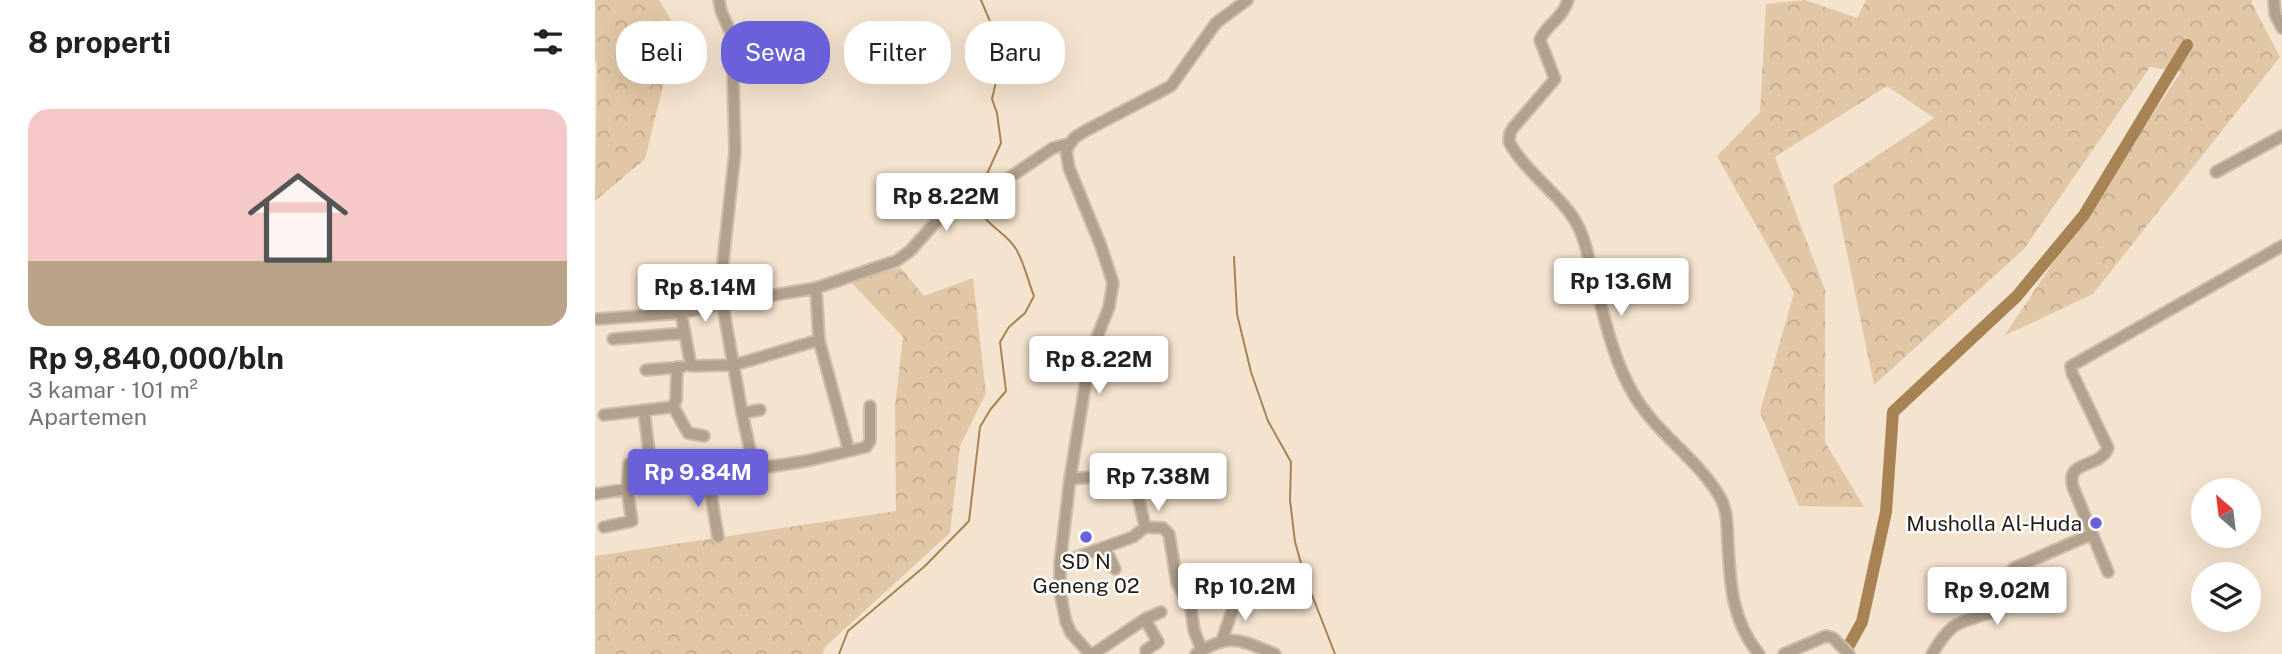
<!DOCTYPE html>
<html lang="id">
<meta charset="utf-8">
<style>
body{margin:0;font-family:"Public Sans",sans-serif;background:#f2f2f2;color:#202124;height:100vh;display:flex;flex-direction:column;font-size:26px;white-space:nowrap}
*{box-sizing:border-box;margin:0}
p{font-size:23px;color:#757577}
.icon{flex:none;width:38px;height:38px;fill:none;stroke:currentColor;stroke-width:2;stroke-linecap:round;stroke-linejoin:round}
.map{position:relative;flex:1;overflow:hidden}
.sheet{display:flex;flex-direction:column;background:#fff;width:595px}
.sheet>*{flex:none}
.hud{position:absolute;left:21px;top:21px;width:665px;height:63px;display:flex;gap:14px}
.needle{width:46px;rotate:332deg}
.controls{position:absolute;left:1596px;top:478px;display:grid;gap:14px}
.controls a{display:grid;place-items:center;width:70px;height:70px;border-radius:50%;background:#fff;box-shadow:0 7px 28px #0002;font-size:35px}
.price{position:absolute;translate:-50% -60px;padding:0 16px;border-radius:7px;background:#fff;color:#222;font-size:23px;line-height:46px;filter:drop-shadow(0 2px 4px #0008)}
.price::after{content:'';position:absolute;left:50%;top:42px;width:21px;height:16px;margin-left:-10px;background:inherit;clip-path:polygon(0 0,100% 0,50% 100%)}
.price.current{background:#6960da;color:#fff}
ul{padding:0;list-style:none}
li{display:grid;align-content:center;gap:14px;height:371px;padding:0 28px}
li span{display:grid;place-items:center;height:217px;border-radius:21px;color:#555}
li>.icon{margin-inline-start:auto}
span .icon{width:126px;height:126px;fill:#fffc;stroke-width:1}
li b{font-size:30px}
h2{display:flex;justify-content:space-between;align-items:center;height:84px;padding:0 28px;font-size:30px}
.tag{padding:0 24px;border-radius:28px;background:#fff;box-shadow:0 7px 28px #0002;font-size:24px;line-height:63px}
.tag.current{background:#6960da;color:#fff}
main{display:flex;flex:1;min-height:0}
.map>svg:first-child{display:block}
</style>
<main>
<section class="sheet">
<h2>8 properti<svg class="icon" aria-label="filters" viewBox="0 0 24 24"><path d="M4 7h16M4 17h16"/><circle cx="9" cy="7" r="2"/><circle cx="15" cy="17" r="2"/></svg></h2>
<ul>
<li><span style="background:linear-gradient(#f6c9c9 70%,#b9a48a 0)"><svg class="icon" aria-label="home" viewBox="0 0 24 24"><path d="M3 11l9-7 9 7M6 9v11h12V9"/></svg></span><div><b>Rp 9,840,000/bln</b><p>3 kamar · 101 m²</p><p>Apartemen</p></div></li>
</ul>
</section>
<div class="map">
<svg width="1687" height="654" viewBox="0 0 1687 654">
<defs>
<pattern id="forest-crowns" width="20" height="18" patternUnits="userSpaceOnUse" patternTransform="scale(1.75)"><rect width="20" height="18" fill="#e1c7a5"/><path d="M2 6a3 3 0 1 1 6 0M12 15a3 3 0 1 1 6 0" fill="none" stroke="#c1aa8d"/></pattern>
</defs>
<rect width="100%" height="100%" fill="#f4e3ce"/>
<!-- forest -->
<path fill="url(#forest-crowns)" d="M 0,0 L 64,0 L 82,30 L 50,159 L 0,201 L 2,63 L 0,61 Z
M 1210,0 L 1262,18 L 1271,0 L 1657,0 L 1657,4 L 1685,57 L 1498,294 L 1409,336 L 1586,72 L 1555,67 L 1429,249 L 1279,385 L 1238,185 L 1339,118 L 1292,86 L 1180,157 L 1230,290 L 1230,442 L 1269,507 L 1204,506 L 1165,412 L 1199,293 L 1122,156 L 1165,112 L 1171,4 Z
M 306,268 L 329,296 L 378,278 L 391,393 L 365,446 L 355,533 L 231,646 L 227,654 L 0,654 L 0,556 L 301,511 L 300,406 L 308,337 L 254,280 Z"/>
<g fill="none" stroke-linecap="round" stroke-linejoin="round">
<!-- stream -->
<path stroke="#a78353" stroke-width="2" d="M 386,0 L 408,52 L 397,99 L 402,113 L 406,143 L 386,187
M 639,257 L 642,314 L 656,372 L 673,421 L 696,462 L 695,500 L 700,542 L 710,577 L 740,654
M 244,654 L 253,631 L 330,566 L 374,521 L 385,427 L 395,410 L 411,391 L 405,342 L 414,327 L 430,313 L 439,296 C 433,281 429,262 421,249 C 412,234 396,228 386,213"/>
<!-- river -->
<path stroke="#a78353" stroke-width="12" d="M 1253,647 L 1267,622 L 1291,512 L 1298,412 L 1422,296 L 1489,215 L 1592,45"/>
<defs>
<path id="minor" d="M 124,0 L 126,11 L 137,36 L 140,152 L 125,290 L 147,413 L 159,468
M 973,0 C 967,20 951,24 945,40 L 960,79 L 918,128 L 915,133 L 914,142 C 931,173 967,196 982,224 C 989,236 992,251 995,264 C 1009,311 1014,352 1039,395 C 1062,434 1103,459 1125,497 C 1133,511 1132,528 1133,544 C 1135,583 1137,622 1164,654
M 1679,0 L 1680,14 L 1687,28
M 1621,172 L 1687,136
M 86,313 L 127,304 L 221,288 L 301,261 L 315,251 L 348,214 L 393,192 L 458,148 L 473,144
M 3,319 L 86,313 L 96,366 L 139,365 L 224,340 L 221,288
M 18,339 L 90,333
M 224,340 L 254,451
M 51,370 L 87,367
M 78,406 L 93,433 L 109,436
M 49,411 L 58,485
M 147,413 L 165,410
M 9,415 L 77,407 L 81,400 L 82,367
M 113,476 L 123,537
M 0,494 L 211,461 L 271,447 L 275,441 L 275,406
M 9,527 L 37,521 L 32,489 L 34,464
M 550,527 L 568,528 L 574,534 L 582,583 L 596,609 L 599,630 L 607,651
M 510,548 L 520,569
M 465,563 L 538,537 L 550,527 C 547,514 542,480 530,474 L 475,479
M 1513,572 L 1478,487 C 1470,459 1505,469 1513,448 L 1477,373 L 1476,366 L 1687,246
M 550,619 L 563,642 L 551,650 L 551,654
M 627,640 L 643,594
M 495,654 L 476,633 L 471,622 L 465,592 L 465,563 L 475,479 L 495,355 L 514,307 L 518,283 L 506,246 L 474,168 L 471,150 L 479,138 L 490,131 L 576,86 L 621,23 L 652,0
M 498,654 L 550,619 L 566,612
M 601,654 C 636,632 644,640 680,654
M 1189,654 L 1231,636 L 1238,638 L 1254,654
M 1337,654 C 1343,644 1349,634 1358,627 C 1371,617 1410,612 1414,603 C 1418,595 1413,583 1414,575 L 1419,568 L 1497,534"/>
</defs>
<!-- minor casing -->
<use href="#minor" stroke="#cebfad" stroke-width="14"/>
<!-- minor -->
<use href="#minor" stroke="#b2a18c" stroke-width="10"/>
</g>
<!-- markers -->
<g fill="#6960da" stroke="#fff" stroke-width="2.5">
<circle cx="1501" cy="523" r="7"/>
<circle cx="491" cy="537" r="7"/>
</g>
<g text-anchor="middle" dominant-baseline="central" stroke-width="5" stroke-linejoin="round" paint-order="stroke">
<!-- poi labels -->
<g font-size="21" fill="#221c14" stroke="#fff" text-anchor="end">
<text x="1487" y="523">Musholla Al-Huda</text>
<text x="491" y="561" text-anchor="middle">SD N<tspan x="491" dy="24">Geneng 02</tspan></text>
</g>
</g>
</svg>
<div class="controls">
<a><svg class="needle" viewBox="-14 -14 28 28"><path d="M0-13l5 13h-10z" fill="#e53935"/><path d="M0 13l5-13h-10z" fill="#757577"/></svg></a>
<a><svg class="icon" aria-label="layers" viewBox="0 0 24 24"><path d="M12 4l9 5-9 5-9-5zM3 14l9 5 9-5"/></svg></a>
</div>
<b class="price" style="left:351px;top:233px">Rp 8.22M</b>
<b class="price" style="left:1026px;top:318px">Rp 13.6M</b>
<b class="price" style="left:110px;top:324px">Rp 8.14M</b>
<b class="price" style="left:504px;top:396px">Rp 8.22M</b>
<b class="price current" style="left:103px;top:509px">Rp 9.84M</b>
<b class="price" style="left:563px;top:513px">Rp 7.38M</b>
<b class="price" style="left:650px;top:623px">Rp 10.2M</b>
<b class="price" style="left:1402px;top:627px">Rp 9.02M</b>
<div class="hud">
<a class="tag">Beli</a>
<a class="tag current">Sewa</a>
<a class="tag">Filter</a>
<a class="tag">Baru</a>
</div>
</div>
</main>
